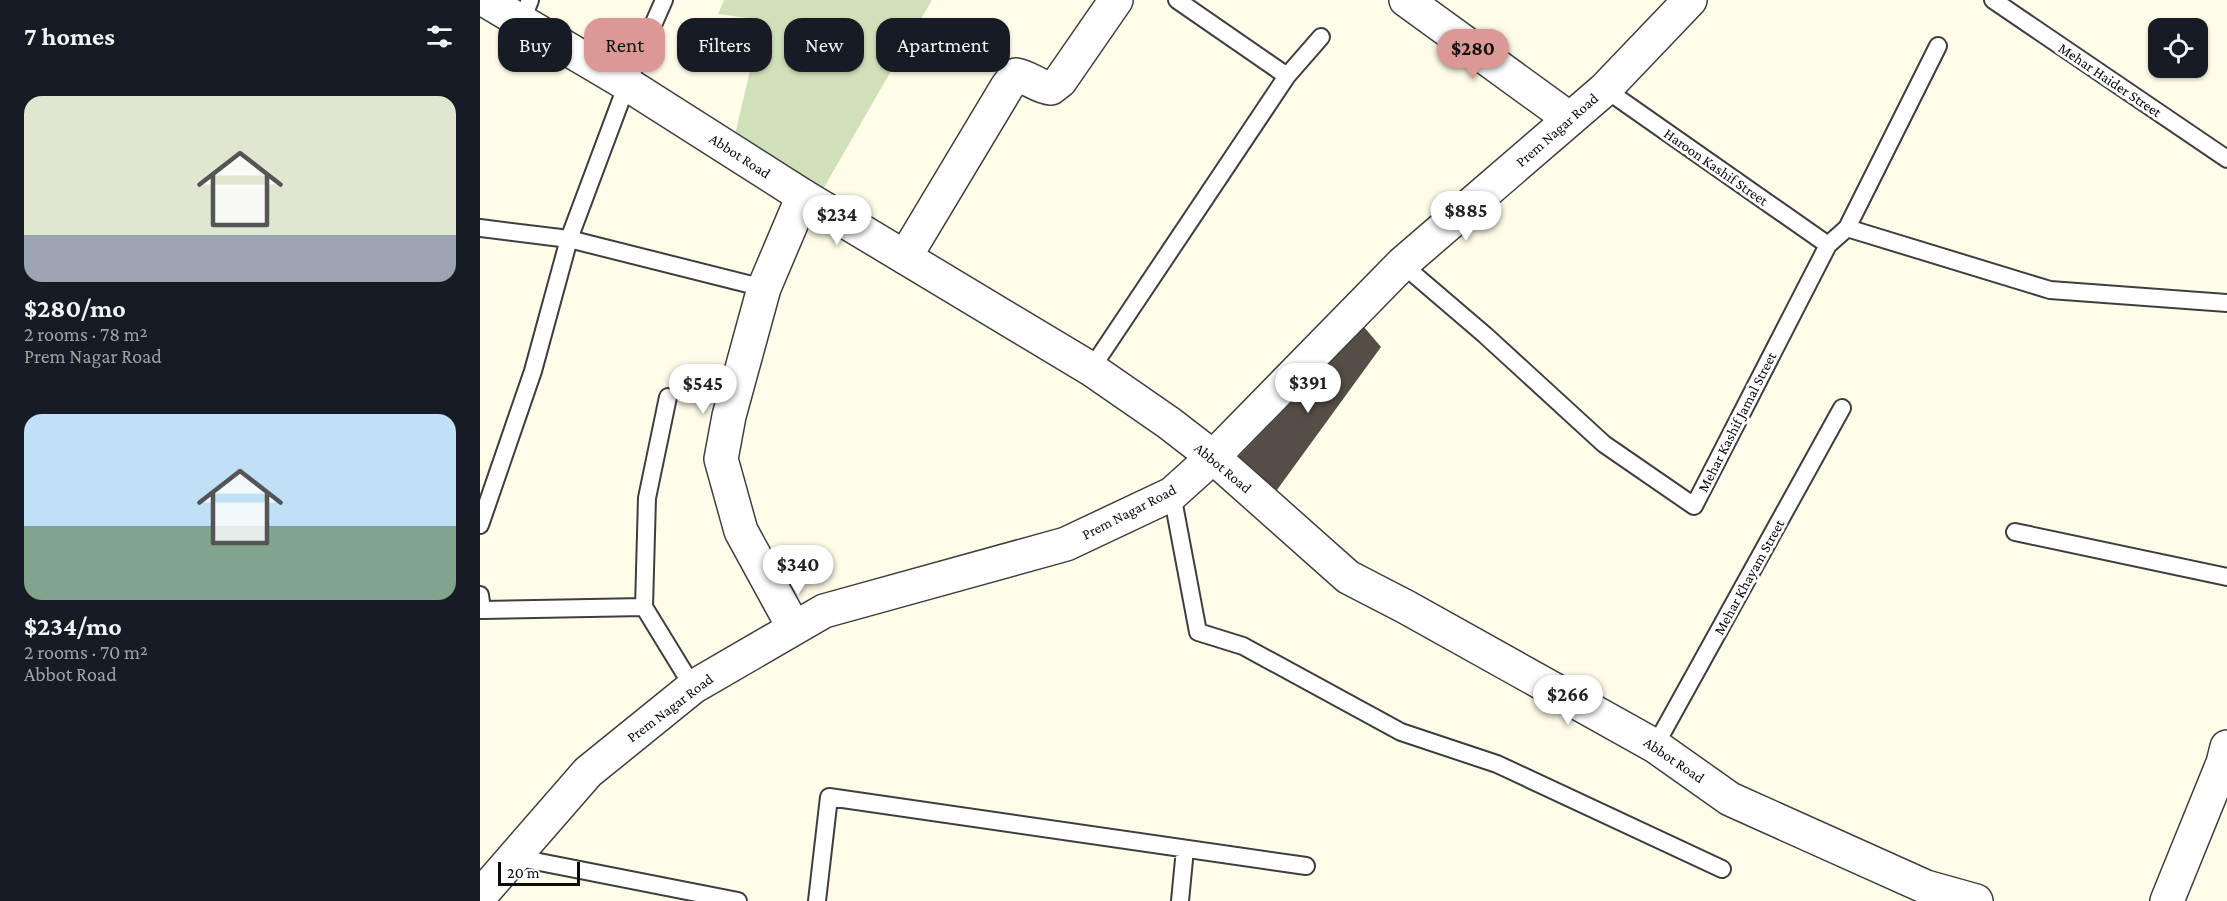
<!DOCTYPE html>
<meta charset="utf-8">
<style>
body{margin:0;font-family:"Crimson Pro",serif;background:#20242c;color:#f1f3f6;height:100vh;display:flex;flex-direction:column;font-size:22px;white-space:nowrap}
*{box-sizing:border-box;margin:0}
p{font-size:20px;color:#9ea1a6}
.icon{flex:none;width:33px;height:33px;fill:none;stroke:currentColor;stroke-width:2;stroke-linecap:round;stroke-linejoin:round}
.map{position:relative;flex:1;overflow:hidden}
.panel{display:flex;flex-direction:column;background:#171b24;width:480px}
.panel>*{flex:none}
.banner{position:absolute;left:18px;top:18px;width:570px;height:54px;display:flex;gap:12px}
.tools{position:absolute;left:1668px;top:18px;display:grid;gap:12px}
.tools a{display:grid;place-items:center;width:60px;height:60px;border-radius:12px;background:#171b24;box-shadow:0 2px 4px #0004;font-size:30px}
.scale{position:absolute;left:18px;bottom:15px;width:82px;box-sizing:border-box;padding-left:6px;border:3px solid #0b0b0b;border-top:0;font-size:16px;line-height:21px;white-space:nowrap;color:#0b0b0b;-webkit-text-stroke:4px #fff;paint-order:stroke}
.price{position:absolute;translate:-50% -51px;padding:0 14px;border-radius:21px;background:#fff;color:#222;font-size:20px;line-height:39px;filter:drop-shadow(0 2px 3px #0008)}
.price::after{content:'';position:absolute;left:50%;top:36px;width:18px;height:14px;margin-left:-9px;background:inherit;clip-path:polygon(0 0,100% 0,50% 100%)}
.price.selected{background:#dc9894;color:#111}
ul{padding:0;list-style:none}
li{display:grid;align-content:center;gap:12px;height:318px;padding:0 24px}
li span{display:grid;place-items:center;height:186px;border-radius:18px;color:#555}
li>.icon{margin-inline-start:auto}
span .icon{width:108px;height:108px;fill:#fffc;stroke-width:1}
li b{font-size:26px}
h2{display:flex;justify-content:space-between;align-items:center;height:72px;padding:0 24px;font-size:26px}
.tag{padding:0 21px;border-radius:18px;background:#171b24;box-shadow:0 2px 4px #0004;font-size:21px;line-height:54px}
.tag.selected{background:#dc9894;color:#111}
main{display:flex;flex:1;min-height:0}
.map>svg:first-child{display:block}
</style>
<main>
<section class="panel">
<h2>7 homes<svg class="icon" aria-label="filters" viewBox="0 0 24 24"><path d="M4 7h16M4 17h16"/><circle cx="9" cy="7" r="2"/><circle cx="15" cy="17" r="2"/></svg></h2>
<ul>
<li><span style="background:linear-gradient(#dfe7d0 75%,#9aa5b1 0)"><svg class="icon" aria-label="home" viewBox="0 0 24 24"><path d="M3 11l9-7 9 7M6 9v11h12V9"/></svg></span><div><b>$280/mo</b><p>2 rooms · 78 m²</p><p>Prem Nagar Road</p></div></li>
<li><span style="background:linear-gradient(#bfe0f5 60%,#7fa58c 0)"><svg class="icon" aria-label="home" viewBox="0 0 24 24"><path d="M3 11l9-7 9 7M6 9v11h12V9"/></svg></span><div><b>$234/mo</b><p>2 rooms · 70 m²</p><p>Abbot Road</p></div></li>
</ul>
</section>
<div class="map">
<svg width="1747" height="901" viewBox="0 0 1747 901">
<rect width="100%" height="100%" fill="#fffdea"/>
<!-- cemetery -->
<path fill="#d0e1ba" d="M 244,0 L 452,0 L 335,203 L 251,151 L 282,20 L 238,14 Z"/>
<!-- building -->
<path fill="#554e47" d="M 884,327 L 901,347 L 794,494 L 758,457 Z"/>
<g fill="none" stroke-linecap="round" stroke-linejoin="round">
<defs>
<path id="service" d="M 697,0 L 807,76
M 1513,0 L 1747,159
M 41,23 L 50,0
M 1125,89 L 1348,245
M 0,228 L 89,239 L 284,288
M 1367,228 L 1458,46
M 922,264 L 1005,335 L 1124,444 L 1214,506 L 1348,245 L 1367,228 L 1570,290 L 1747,303
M 611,369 L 807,76 L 841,37
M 188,397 L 167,498 L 164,607 L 213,687
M 692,494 L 718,632 L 763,646 L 921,732 L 1017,764 L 1242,869
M 0,525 L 53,371 L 89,239 L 147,84 L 184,0
M 1535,532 L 1747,577
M 0,595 L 2,610 L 164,607
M 1175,746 L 1362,408
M 34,857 L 258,901
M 337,901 L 349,797 L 826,866
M 700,901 L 705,849"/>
<path id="minor" d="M 926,0 L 1090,119
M 425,257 L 527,87 L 536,75 C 549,77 558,87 571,88 L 580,81 L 636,0
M 314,628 L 261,531 L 241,459 L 249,416 L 284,288 L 323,196
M 7,888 L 108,772 L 213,687 L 344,611 L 586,544 L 692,494 L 733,457
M 1687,901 L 1743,763 L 1747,747"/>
<path id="tertiary" d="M 5,0 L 147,84 L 323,196 L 611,369 L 689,423 L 733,457 L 868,577 L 926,607 L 1175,746 L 1250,799 L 1446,887 L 1496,901
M 733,457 L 922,264 L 1125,89 L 1210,0"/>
</defs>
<!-- service casing -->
<use href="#service" stroke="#3e3e3e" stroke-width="20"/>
<!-- minor casing -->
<use href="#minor" stroke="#3e3e3e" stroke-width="36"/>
<!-- tertiary casing -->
<use href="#tertiary" stroke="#3e3e3e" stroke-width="36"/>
<!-- service -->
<use href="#service" stroke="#fff" stroke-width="16"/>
<!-- minor -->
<use href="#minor" stroke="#fff" stroke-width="33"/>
<!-- tertiary -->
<use href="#tertiary" stroke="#fff" stroke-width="33"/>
</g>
<g text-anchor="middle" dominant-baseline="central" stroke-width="6" stroke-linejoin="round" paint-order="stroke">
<!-- street labels -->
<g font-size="15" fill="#0b0b0b" stroke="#fff">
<text transform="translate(1630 80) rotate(34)">Mehar Haider Street</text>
<text transform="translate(1077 130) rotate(-41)">Prem Nagar Road</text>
<text transform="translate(260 156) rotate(33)">Abbot Road</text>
<text transform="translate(1236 167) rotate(35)">Haroon Kashif Street</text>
<text transform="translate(1257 422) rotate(-63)">Mehar Kashif Jamal Street</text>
<text transform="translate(743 468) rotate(40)">Abbot Road</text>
<text transform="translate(649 512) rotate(-27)">Prem Nagar Road</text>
<text transform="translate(1269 577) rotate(-61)">Mehar Khayam Street</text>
<text transform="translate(190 708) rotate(-37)">Prem Nagar Road</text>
<text transform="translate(1194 760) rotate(34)">Abbot Road</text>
</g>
</g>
</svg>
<div class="tools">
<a><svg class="icon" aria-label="locate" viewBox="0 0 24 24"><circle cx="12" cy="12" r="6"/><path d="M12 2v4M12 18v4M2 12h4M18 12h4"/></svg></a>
</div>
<div class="scale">20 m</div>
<b class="price selected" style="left:993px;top:80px">$280</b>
<b class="price" style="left:986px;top:242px">$885</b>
<b class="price" style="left:357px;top:246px">$234</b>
<b class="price" style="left:828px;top:414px">$391</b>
<b class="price" style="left:223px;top:415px">$545</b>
<b class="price" style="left:318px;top:596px">$340</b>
<b class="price" style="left:1088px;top:726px">$266</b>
<div class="banner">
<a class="tag">Buy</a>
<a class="tag selected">Rent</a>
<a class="tag">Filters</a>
<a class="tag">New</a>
<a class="tag">Apartment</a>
</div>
</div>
</main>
